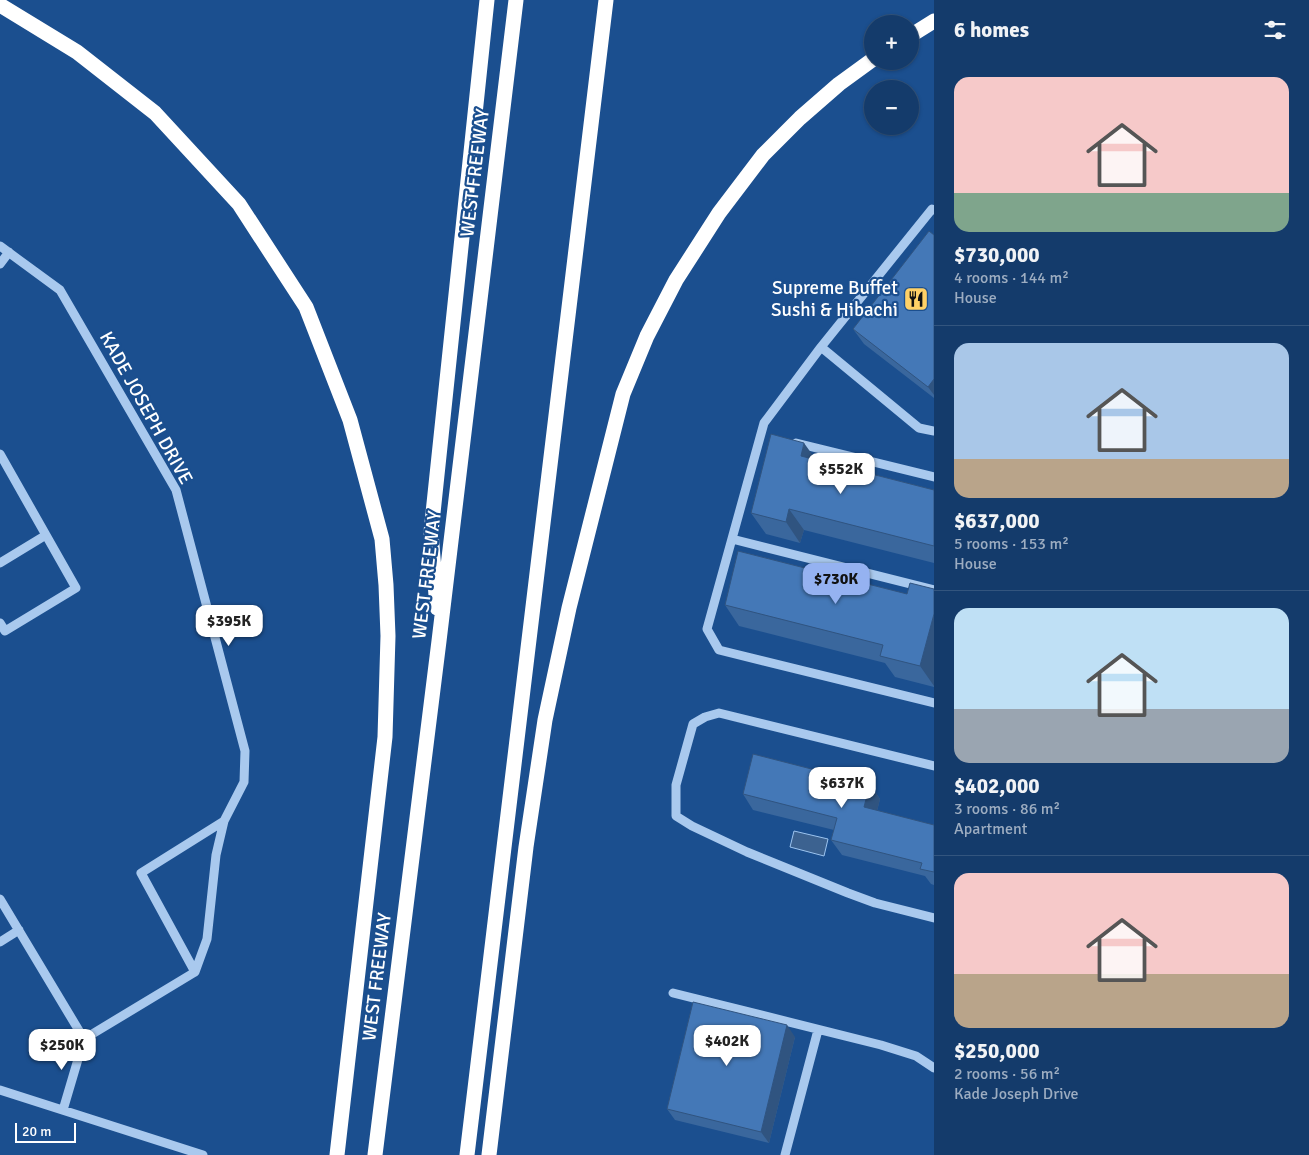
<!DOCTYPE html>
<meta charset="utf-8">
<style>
body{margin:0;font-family:Signika,sans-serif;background:#214673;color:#f1f3f6;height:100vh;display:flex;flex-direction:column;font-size:19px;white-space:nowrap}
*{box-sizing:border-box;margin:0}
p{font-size:16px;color:#9dadc1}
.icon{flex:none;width:28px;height:28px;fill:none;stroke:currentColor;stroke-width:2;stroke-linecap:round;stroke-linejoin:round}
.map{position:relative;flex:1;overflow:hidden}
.sheet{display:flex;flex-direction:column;background:#143b6b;width:375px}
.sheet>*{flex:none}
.controls{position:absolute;left:864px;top:15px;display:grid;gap:10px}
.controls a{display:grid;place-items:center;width:55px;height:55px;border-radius:50%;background:#143b6b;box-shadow:0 1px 4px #0004,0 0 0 1px #33557e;font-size:25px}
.scale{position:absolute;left:15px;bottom:12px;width:61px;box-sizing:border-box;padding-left:5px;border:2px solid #fff;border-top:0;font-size:14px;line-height:18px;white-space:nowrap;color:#fff;-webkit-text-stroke:4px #1b4f8f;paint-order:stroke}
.price{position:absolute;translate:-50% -42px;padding:0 11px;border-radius:10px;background:#fff;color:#222;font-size:16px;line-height:32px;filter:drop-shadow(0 1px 2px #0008)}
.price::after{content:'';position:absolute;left:50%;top:30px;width:15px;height:11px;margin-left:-8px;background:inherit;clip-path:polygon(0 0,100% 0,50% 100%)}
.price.on{background:#95b2f1;color:#111}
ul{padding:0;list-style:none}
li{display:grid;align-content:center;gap:10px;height:265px;padding:0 20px}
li+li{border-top:1px solid #33557e}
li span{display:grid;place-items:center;height:155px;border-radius:15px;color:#555}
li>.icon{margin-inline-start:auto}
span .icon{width:90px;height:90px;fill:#fffc;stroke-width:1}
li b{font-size:21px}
h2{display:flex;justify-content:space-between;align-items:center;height:60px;padding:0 20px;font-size:21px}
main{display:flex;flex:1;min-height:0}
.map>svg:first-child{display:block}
</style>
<main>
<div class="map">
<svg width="934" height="1155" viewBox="0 0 934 1155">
<rect width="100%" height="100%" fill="#1b4f8f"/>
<!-- water -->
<path fill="#3c6290" stroke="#9cc4f0" d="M 794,831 L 828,839 L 824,856 L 790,847 Z"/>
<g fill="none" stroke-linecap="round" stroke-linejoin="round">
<!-- minor -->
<path stroke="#a9c9ee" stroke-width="9" d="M 0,246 L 60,290 L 176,490 L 245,751 L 244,782 L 224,821 L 216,855 L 207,939 L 195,972 L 84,1039 L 63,1110
M 0,264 L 9,252
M 821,347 L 932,209 L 934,210
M 934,431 L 919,428 L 821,347 L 764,423 L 707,629 L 719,650 L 934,703
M 796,443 L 934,477
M 0,454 L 76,588 L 5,631 L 0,623
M 732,539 L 934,590
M 0,563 L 46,535
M 934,766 L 719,713 L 705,717 L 693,724 L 676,785 L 676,816 L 692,826 L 747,852 L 848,893 L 875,903 L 934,918
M 0,899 L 84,1039
M 0,942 L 19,930
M 195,972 L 141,873 L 224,821
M 673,993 L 881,1045 L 916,1056 L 934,1068
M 0,1090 L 203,1155
M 785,1155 L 818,1030"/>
<!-- highway -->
<path stroke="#fff" stroke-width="15" d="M 0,5 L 77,52 L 155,113 L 239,204 L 306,307 L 350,420 L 382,539 L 386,585 L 388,636 L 385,737 L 337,1155
M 910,36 L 934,21
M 437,608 L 431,532 L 487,0
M 375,1155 L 439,641 L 516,0
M 467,1155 L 606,0
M 489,1155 L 526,847 L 545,720 L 569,608 L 623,394 L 647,336 L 676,280 L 719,213 L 763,155 L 800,118 L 839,84 L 872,60"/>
</g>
<!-- wall -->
<path fill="#3a679d" d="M 934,235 L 934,398 L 864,344 L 853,329 Z
M 817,460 L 934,490 L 934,563 L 804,530 L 800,543 L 766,534 L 751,513 Z
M 934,589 L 934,687 L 895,677 L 885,663 L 739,626 L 725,605 L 907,594 Z
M 870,784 L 880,799 L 877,811 L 934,825 L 934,885 L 931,884 L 925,876 L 842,855 L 831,840 L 834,830 L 753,810 L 743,794 Z
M 795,1037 L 769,1143 L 675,1120 L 667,1109 Z"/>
<!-- shaded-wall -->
<path fill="#305480" d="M 934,379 L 934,395 L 928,387 Z
M 804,443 L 819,464 L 801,456 Z
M 789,509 L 804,530 L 800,543 L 786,522 Z
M 934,614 L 934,686 L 920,666 Z
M 870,784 L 880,799 L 874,823 L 864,807 Z
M 787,1025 L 795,1037 L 769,1143 L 761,1132 Z"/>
<!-- building -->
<path fill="#4478b7" stroke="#305480" d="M 929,231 L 934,235 L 934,379 L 928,387 L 853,329 Z
M 771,434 L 804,443 L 801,456 L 934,490 L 934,546 L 789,509 L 786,522 L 751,513 Z
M 738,551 L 907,594 L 910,583 L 934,589 L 934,614 L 920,666 L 880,656 L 883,645 L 725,605 Z
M 753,754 L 870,784 L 864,807 L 934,825 L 934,872 L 920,869 L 922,863 L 831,840 L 837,818 L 743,794 Z
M 693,1002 L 787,1025 L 761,1132 L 667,1109 Z"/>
<!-- icons -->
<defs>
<symbol id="restaurant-square" viewBox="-11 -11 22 22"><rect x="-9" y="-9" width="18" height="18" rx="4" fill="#ffd166" stroke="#1b4f8f"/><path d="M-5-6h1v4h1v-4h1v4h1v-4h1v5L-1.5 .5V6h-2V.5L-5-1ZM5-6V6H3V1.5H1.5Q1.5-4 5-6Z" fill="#111"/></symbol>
</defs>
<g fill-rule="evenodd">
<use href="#restaurant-square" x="902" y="285" width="28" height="28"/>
</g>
<g text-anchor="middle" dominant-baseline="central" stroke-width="4.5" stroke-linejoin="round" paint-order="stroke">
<!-- street labels -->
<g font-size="19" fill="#fff" stroke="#1b4f8f">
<text transform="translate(475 173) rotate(-83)">WEST FREEWAY</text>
<text transform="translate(146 408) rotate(61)">KADE JOSEPH DRIVE</text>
<text transform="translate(427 575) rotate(-83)">WEST FREEWAY</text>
<text transform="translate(377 977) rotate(-83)">WEST FREEWAY</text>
</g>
<!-- poi labels -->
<g font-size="19" fill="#fff" stroke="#1b4f8f" text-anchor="end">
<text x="898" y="288">Supreme Buffet<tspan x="898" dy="22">Sushi &amp; Hibachi</tspan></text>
</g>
</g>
</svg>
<div class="controls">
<a>+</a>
<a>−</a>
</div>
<div class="scale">20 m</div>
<b class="price" style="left:841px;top:495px">$552K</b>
<b class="price on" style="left:836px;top:605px">$730K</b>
<b class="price" style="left:229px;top:647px">$395K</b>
<b class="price" style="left:842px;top:809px">$637K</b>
<b class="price" style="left:727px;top:1067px">$402K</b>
<b class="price" style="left:62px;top:1071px">$250K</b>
</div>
<section class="sheet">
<h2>6 homes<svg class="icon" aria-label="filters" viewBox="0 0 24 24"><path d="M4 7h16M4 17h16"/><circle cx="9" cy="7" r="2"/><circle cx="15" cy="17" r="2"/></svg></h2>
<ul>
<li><span style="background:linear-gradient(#f6c9c9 75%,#7fa58c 0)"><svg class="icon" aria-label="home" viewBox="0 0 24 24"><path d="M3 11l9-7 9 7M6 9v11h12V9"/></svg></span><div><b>$730,000</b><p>4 rooms · 144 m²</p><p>House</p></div></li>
<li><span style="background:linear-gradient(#a9c7e8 75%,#b9a48a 0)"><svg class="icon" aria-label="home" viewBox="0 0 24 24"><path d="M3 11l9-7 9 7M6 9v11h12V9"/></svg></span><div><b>$637,000</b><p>5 rooms · 153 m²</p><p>House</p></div></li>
<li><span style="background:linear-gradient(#bfe0f5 65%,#9aa5b1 0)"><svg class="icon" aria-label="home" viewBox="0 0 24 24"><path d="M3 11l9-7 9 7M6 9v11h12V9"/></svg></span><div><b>$402,000</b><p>3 rooms · 86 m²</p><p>Apartment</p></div></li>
<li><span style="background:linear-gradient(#f6c9c9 65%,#b9a48a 0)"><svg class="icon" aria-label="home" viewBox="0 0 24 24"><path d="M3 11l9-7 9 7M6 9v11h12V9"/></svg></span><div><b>$250,000</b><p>2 rooms · 56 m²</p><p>Kade Joseph Drive</p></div></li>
</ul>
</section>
</main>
